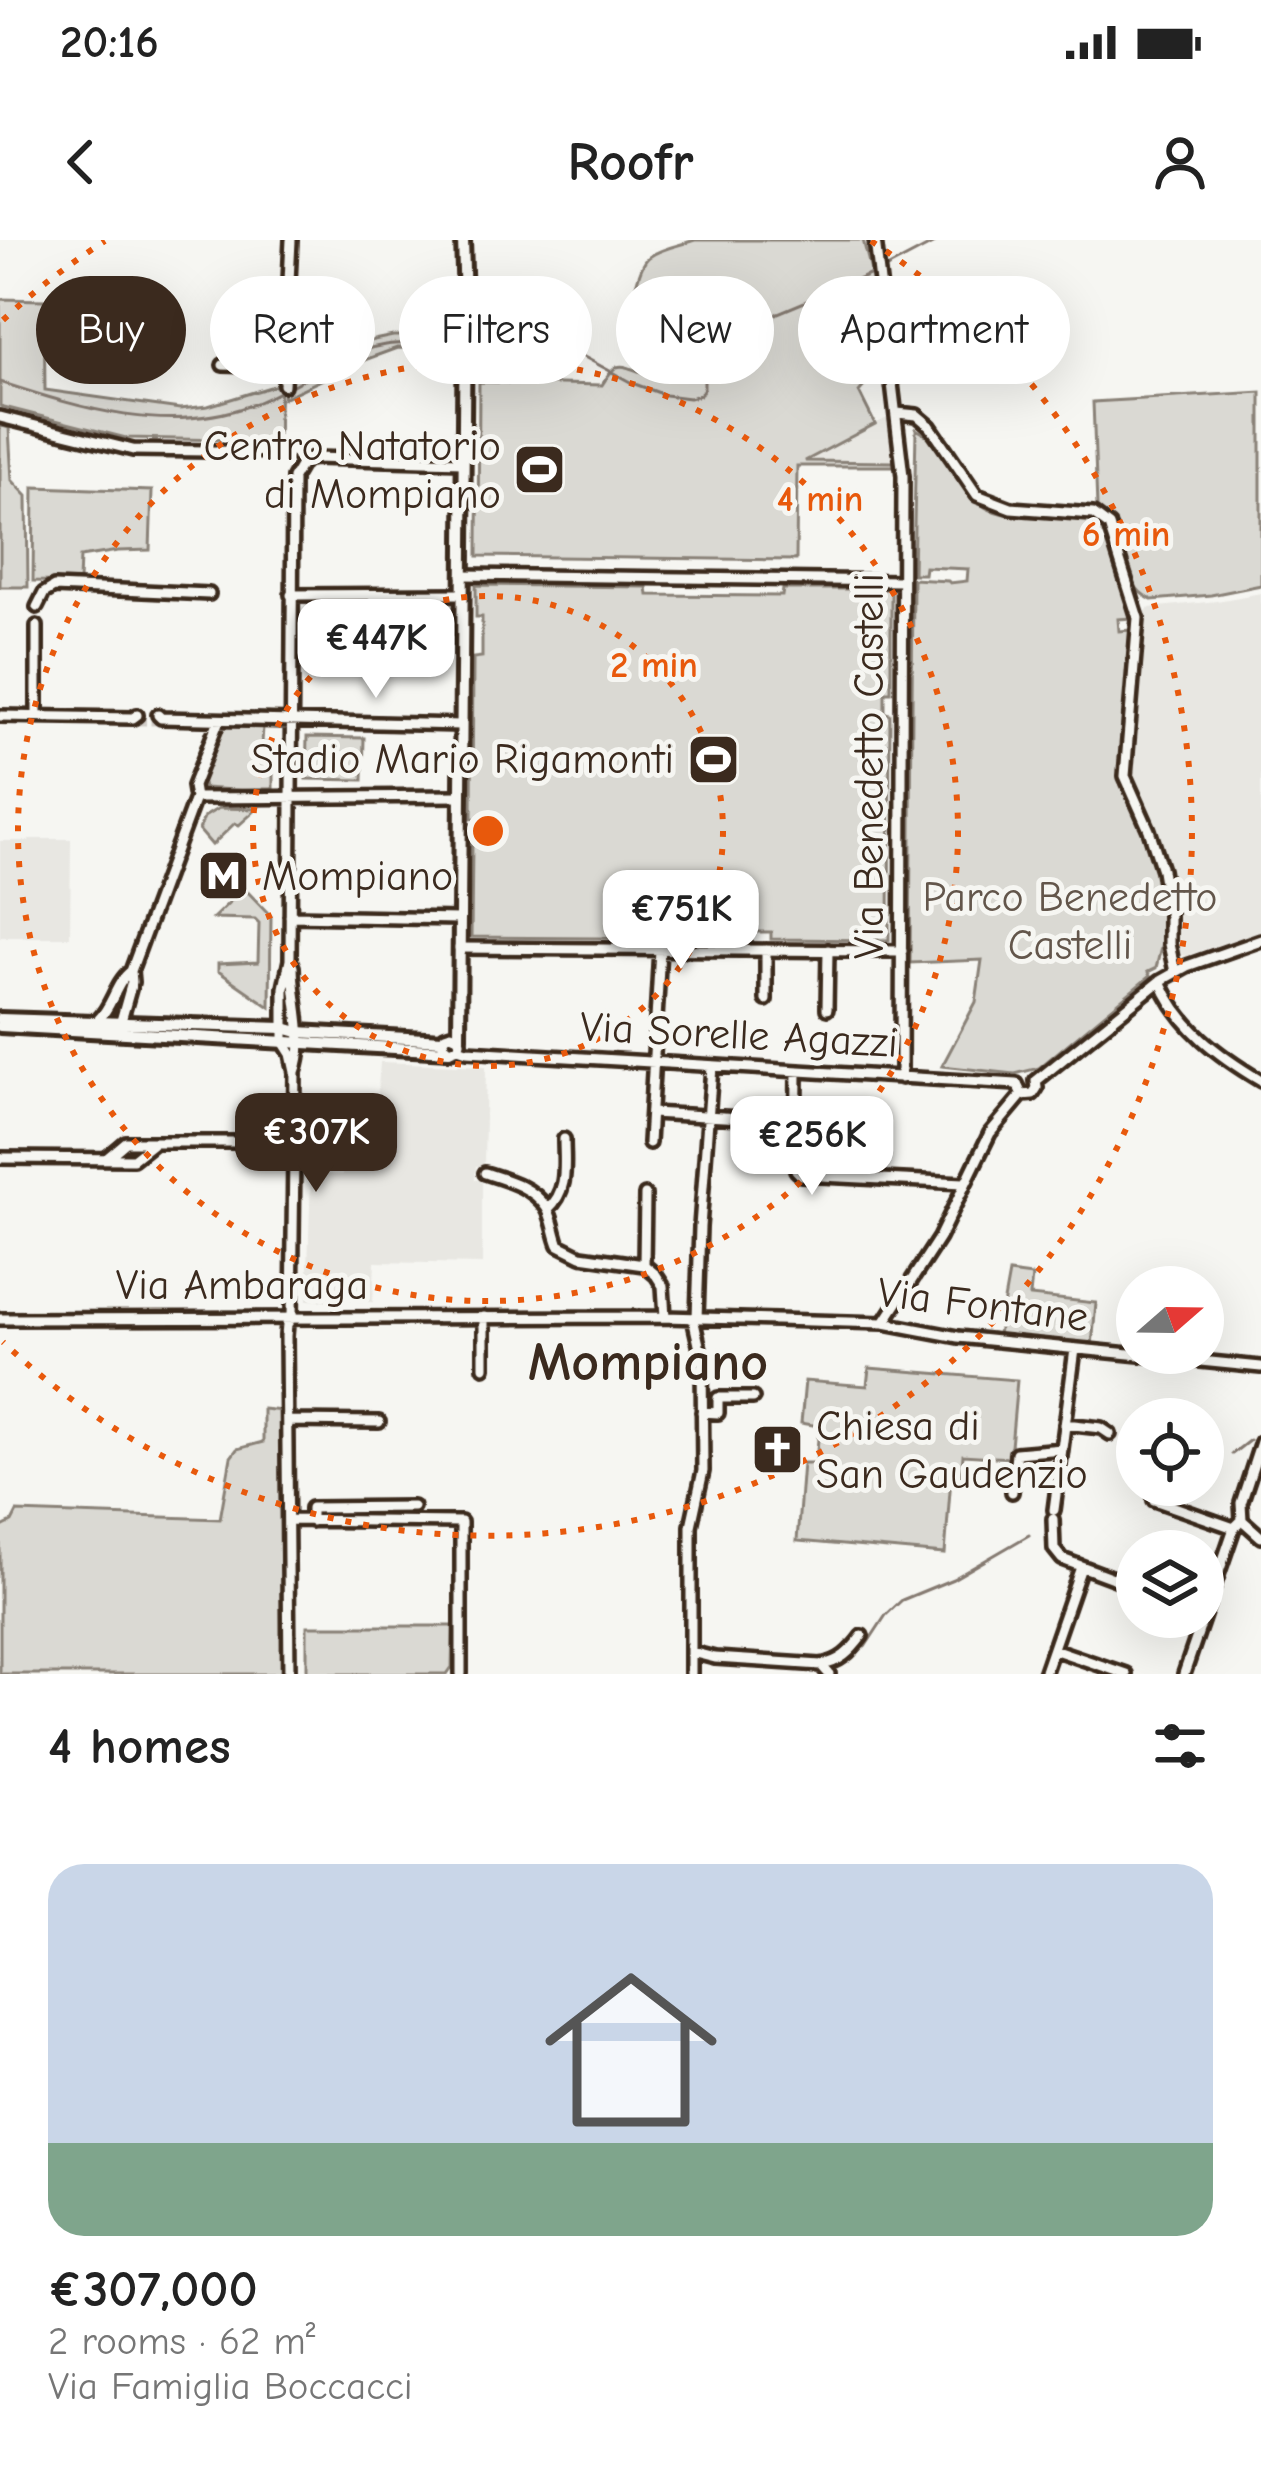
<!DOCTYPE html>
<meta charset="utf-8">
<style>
body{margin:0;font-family:"Comic Neue",sans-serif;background:#f2f2f2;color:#222;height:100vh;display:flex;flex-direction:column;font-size:45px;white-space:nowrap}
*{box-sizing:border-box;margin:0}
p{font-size:39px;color:#767676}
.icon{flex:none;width:66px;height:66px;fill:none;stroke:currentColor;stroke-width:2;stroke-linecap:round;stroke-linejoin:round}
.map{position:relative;height:1434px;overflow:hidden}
.panel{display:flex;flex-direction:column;background:#fff;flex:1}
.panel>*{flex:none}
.top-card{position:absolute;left:36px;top:36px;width:1191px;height:108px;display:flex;gap:24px}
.needle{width:78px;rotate:70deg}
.controls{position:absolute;left:1116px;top:1026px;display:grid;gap:24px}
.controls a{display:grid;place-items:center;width:108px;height:108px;border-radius:50%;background:#fff;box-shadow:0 12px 48px #0002;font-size:60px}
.price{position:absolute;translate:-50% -102px;padding:0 27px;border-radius:24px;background:#fff;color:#222;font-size:39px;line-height:78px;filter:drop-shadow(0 3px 6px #0008)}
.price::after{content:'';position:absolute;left:50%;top:72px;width:36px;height:27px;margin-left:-18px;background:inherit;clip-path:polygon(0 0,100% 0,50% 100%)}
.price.current{background:#3b2a1e;color:#fff}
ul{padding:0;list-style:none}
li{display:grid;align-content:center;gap:24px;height:636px;padding:0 48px}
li+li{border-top:3px solid #e0e0e0}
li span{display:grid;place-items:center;height:372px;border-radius:36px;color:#555}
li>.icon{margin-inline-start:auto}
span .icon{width:216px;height:216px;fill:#fffc;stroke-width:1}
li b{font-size:51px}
h2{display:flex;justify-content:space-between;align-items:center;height:144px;padding:0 48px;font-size:51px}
.chip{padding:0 42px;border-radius:54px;background:#fff;box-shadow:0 12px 48px #0002;font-size:42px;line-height:108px}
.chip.current{background:#3b2a1e;color:#fff}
.status{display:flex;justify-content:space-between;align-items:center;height:84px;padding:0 60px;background:#fff;direction:ltr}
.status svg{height:33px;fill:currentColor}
header{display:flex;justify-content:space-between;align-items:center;height:156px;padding:0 48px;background:#fff;font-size:54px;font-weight:800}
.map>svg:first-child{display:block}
</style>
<div class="status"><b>20:16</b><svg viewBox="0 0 49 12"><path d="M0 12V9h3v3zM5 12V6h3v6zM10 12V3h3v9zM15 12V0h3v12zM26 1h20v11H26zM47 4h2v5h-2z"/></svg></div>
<header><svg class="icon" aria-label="back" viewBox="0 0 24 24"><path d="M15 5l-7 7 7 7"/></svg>Roofr<svg class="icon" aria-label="person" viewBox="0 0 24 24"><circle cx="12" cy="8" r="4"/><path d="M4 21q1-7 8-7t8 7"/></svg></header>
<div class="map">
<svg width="1261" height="1434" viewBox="0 0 1261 1434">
<rect width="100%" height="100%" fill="#f6f6f2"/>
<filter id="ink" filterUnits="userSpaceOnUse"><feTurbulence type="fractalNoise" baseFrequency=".00833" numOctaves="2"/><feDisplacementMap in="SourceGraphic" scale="24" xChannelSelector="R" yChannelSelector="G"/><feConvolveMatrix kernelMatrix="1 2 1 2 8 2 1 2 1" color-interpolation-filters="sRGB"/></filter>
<g filter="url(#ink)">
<!-- built -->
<path fill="#e8e7e2" d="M 891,176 L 894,222 L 802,221 L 875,184 Z
M 1261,353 L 1261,691 L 1185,716 L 1175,709 L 1173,705 L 1170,640 L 1162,609 L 1131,540 L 1129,525 L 1141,421 L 1143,374 L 1149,368 L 1217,361 Z
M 30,599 L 71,599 L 70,697 L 0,697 L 0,601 L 29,601 Z
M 380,822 L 486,826 L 484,926 L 476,926 L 475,939 L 482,942 L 482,1024 L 375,1022 L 373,1062 L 351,1061 L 351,1048 L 333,1047 L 332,1061 L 307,1060 L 311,934 L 342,935 L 344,911 L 373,912 Z"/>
<!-- green -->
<path fill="#dad9d3" stroke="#8a8278" stroke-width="3" d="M 695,0 L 863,0 L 871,31 L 885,122 L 859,152 L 875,184 L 805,221 L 894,222 L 894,226 L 797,226 L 796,320 L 478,316 L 479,142 L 602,145 C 618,119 619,125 644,133 L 651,129 L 650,123 L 644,119 L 627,92 C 629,77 637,26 649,17 C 661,8 681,5 695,0 Z
M 0,59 L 44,60 L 45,150 L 180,169 L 208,166 L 280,144 L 278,201 L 126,198 L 0,166 Z
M 393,96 L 441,96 L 441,110 L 397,108 L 359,122 L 283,158 L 285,136 L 295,135 L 369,101 Z
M 1261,152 L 1261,345 L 1211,355 L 1152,360 C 1117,345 1126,291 1097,267 L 1093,162 Z
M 0,185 L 9,188 L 12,240 L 27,256 L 28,347 L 0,347 Z
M 916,189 C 955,208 957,256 991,270 C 1025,285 1070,264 1101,285 L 1130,363 L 1132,378 L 1118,379 L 1119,391 L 1132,390 L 1119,535 L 1155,624 L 1165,691 L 1156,728 L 1148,732 L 1150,736 L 1039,828 L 1015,834 L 942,826 L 976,762 L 982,720 L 910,723 L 913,339 L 948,341 L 950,343 L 967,341 L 968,329 L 925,327 L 924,334 L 913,334 Z
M 34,247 L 152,251 L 150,310 L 118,311 L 80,317 L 79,342 L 33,341 Z
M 476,345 L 647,347 L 648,355 L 782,356 L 783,349 L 891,349 L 891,452 L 885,452 L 885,473 L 890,474 L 889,700 L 771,699 L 771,692 L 743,692 L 742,699 L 471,697 L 472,601 L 479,600 L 479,579 L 472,578 L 473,418 L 482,417 L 482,377 L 476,377 Z
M 221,487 L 263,487 L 262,503 L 273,503 L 273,549 L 264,549 L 263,552 L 204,548 L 202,540 Z
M 307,497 L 364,498 L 363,540 L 306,539 Z
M 219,568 L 257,569 L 239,585 L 235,583 L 212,605 L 199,590 L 204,577 Z
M 244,648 L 271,676 L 270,767 L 218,731 L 218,724 L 258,722 L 259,683 L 255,679 L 213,678 Z
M 1009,1033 L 1032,1036 L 1030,1056 L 1096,1063 L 1092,1106 L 998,1094 Z
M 869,1128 L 1017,1140 L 1010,1218 L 963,1215 L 961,1238 L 951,1238 L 945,1314 L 797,1301 L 803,1223 L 816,1223 L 819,1186 L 801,1183 L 805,1141 L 867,1146 Z
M 263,1169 L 283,1171 L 281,1434 L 0,1434 L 0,1288 L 12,1282 L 17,1272 L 220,1279 L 231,1217 L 237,1209 L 263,1202 Z
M 307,1386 L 453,1386 L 452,1427 L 447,1434 L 307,1434 Z"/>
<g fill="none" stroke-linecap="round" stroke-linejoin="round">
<!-- stream -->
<path stroke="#857a71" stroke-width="3" d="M 883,30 L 940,0
M 478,105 L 555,105 L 575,112 L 632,143 L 665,155 L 689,158 L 700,155 L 704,148 L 704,138 L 732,96 L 749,85 L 874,33
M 0,142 C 80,168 168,196 251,165 C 297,148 336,113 385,105 C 402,102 422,104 440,103
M 1232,1214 L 1250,1200
M 865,1407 L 886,1375 L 902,1360 L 953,1339 L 1029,1295"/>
<!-- minor-tunnel -->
<path stroke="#d1cdc8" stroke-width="9" stroke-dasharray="9 4.5" stroke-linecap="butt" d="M 137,481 L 157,481"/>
<defs>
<path id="minor" d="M 875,0 L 903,236 L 901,838
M 223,125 L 284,127
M 284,145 L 291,0
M 897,173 L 917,175 L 930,186 L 977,255 L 1011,268 L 1093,274 L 1109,286 L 1138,378 L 1125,536 L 1149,590 L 1162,630 L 1169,673 L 1169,704 L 1175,732
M 0,177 L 133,210 L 293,212 L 303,221 L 313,218 L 463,222
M 462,335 L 902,341
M 291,355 L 462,354
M 37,367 L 44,353 L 54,347 L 209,354
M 37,386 L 37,476
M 158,475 L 161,478 L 461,485
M 0,476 L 133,478 L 137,475
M 195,558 L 460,556
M 290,676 L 459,679
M 459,708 L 902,711
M 1160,741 C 1179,787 1219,816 1261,841
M 766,760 L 766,710
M 827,769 L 828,710
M 98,780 C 113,766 115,743 131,731
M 121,781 L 132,742 L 131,731 L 195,558 L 193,546 L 219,480
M 458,808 L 460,802 L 458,797 L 451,794 L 445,796 L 443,805 L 450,811 L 458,808 L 467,811 L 1017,844
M 295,832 L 291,814 L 284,803 L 284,748 L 290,720 L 293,238 L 303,221
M 797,833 L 796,930 L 801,935 L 964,943
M 1017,844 L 1022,855 L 1033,854 L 1037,848 L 1036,841 L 1160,741 L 1187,726 L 1261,700
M 651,873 L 796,881
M 649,903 L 660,709
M 0,918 L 133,919 L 152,904
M 107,918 L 126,902 L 294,902
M 485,933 C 507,940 533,947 546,967 C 553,977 554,993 559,1005 L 581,1016 L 644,1025 L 656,1035 L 663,1046 L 665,1077
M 548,969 C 569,950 564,925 564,899
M 644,1025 L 645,955
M 484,1077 L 484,1127
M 697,1078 L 700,987 L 712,827
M 0,1079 L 665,1077 L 884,1083 L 958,1097 L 1261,1127
M 884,1083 L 939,998 L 990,893 L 1022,855
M 702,1172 L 718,1173 L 718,1158 L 753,1158
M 287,1181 L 379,1182
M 1065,1184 L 1101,1188 L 1110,1194
M 1012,1252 L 1016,1213 L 1062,1209
M 1154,1260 L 1234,1288
M 1054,1270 L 1075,1109
M 1053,1279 L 1054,1309 L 1062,1319 L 1137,1347
M 290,1280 L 461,1282 L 461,1434
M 1242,1280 L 1261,1297
M 311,1281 L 311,1268 L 413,1267
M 1053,1409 L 1126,1434
M 691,1412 L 715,1418 L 821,1425 L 829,1434
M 821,1425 C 840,1422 850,1412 862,1396
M 289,1434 L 286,1096 L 287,1084 L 292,1078 L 295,832 C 307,801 293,760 293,727 L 290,720
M 691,1434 L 691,1286 L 703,1231 L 702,1118 L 693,1078
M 1044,1434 L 1081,1327
M 1184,1434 L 1234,1288 L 1242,1280 L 1241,1263 L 1261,1202"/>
<path id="tertiary" d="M 0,779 L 284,788 L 298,792 L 443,800
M 0,786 L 449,811
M 459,798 L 465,61 L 463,0"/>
</defs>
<!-- minor casing -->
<use href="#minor" stroke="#3b2a1e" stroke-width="18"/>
<!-- tertiary casing -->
<use href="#tertiary" stroke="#3b2a1e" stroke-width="20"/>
<!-- minor -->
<use href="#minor" stroke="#f6f6f2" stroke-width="9"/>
<!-- tertiary -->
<use href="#tertiary" stroke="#f6f6f2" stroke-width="10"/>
</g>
</g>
<!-- distance rings -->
<g fill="none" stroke="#e8590c" stroke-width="6" stroke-dasharray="6 12">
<circle cx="488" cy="591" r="235"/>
<circle cx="488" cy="591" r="470"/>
<path d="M3 80A704 704 0 0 1 105 1M871 1A704 704 0 1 1 3 1102"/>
</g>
<!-- icons -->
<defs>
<symbol id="stadium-square" viewBox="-11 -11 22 22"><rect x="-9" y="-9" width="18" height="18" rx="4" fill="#3b2a1e" stroke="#f6f6f2"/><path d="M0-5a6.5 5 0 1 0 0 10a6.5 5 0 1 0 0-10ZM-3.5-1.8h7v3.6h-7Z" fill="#fff"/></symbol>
<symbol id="metro-square" viewBox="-11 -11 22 22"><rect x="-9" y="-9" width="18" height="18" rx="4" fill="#3b2a1e" stroke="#f6f6f2"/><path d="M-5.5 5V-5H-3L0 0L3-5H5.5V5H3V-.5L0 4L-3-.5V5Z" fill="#fff"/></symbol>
<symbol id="church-square" viewBox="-11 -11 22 22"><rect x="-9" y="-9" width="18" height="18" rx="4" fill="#3b2a1e" stroke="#f6f6f2"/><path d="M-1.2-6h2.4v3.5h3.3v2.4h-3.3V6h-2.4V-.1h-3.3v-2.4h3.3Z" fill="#fff"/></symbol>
</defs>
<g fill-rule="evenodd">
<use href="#stadium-square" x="510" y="200" width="59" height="59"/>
<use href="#stadium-square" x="684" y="490" width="59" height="59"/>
<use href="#metro-square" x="194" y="606" width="59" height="59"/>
<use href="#church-square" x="748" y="1180" width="59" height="59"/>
</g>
<g text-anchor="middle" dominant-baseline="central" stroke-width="10" stroke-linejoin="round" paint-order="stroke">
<!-- poi labels -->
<g font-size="42" fill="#3b2a1e" stroke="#f6f6f2" text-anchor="end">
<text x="501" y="206">Centro Natatorio<tspan x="501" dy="48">di Mompiano</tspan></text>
<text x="674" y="519">Stadio Mario Rigamonti</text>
<text x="262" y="636" text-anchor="start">Mompiano</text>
<text x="816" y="1186" text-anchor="start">Chiesa di<tspan x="816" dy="48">San Gaudenzio</tspan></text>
</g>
<!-- street labels -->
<g font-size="42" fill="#3b2a1e" stroke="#f6f6f2">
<text transform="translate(869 526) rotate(-90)">Via Benedetto Castelli</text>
<text transform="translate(739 795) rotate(3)">Via Sorelle Agazzi</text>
<text x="242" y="1045">Via Ambaraga</text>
<text transform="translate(983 1065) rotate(7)">Via Fontane</text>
</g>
<!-- park labels -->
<g font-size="42" fill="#63564b" stroke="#f6f6f2">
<text x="1070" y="657">Parco Benedetto<tspan x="1070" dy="48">Castelli</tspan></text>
</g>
<!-- district labels -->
<g font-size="54" font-weight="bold" fill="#3b2a1e" stroke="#f6f6f2">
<text x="648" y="1122">Mompiano</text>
</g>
</g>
<circle cx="488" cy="591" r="18" fill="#e8590c" stroke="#f6f6f2" stroke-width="6"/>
<g font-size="36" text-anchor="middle" font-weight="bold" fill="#e8590c" stroke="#f6f6f2" stroke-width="10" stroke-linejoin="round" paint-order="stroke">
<text x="820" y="271">4 min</text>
<text x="1126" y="306">6 min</text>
<text x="654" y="437">2 min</text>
</g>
</svg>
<div class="controls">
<a><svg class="needle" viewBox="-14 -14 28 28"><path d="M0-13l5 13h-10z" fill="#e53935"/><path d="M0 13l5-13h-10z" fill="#767676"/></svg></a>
<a><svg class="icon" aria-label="locate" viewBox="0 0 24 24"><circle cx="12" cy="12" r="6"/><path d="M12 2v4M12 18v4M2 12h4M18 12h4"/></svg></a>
<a><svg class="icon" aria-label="layers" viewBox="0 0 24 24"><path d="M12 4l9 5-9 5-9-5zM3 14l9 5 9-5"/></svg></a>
</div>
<b class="price" style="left:376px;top:461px">€447K</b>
<b class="price" style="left:681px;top:732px">€751K</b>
<b class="price current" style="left:316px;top:955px">€307K</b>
<b class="price" style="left:812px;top:958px">€256K</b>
<div class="top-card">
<a class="chip current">Buy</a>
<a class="chip">Rent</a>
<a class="chip">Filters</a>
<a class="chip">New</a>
<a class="chip">Apartment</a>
</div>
</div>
<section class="panel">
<h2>4 homes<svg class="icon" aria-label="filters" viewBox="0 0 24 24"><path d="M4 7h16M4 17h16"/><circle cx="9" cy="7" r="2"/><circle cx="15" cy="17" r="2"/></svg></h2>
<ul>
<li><span style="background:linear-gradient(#c9d6e8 75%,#7fa58c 0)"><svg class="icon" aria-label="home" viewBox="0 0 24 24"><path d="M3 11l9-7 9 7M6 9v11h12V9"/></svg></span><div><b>€307,000</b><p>2 rooms · 62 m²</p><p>Via Famiglia Boccacci</p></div></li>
</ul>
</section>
